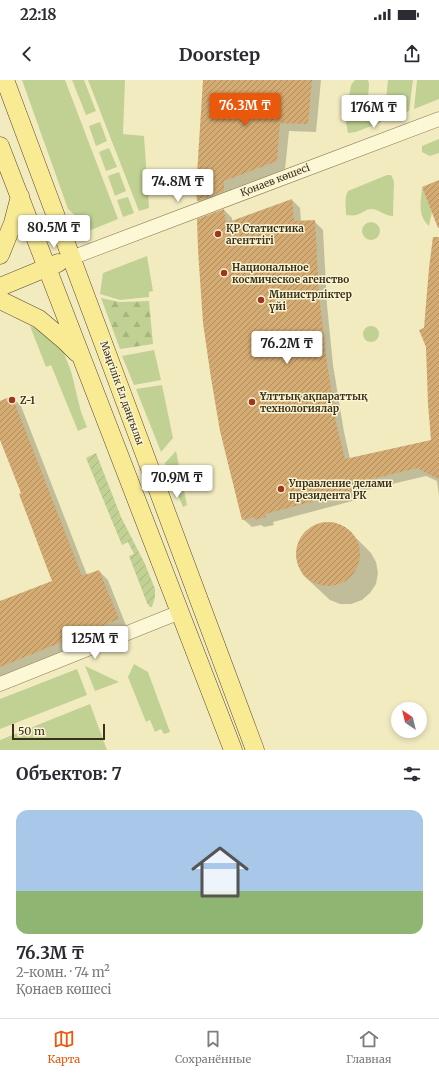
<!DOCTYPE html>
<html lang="ru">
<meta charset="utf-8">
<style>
body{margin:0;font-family:Merriweather,serif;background:#f2f2f3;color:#2b2b33;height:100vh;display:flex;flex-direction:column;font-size:15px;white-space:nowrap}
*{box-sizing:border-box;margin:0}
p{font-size:13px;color:#7c7c81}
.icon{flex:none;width:22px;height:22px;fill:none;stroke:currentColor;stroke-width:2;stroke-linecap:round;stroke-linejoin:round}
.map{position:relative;height:670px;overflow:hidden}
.details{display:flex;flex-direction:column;background:#fff;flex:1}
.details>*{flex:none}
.needle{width:26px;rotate:325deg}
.fabs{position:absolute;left:391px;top:622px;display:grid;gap:8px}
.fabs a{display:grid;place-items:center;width:36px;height:36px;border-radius:50%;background:#fff;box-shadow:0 2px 6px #0003;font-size:20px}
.scale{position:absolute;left:12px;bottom:10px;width:93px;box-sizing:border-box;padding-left:4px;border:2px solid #3b301c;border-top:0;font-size:11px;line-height:14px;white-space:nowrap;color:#3b301c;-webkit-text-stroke:3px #f9f4d1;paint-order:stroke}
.price{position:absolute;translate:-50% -34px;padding:0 9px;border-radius:4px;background:#fff;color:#222;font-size:13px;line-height:26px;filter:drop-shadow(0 1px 2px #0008)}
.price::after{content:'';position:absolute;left:50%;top:24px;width:12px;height:9px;margin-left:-6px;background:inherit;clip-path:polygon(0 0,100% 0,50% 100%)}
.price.selected{background:#ea580c;color:#fff}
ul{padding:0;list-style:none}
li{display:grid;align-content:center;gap:8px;height:212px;padding:0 16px}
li+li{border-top:1px solid #e1e1e2}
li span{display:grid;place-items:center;height:124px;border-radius:12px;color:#555}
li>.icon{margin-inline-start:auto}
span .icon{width:72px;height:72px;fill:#fffc;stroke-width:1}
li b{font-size:17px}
h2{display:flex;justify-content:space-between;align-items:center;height:48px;padding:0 16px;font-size:17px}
.status{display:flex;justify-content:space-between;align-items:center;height:28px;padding:0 20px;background:#fff;direction:ltr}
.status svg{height:11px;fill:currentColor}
header{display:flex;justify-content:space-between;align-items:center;height:52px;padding:0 16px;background:#fff;font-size:18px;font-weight:700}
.tab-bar{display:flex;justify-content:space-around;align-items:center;height:56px;border-top:1px solid #e1e1e2;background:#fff;font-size:11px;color:#7c7c81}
.tab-bar a{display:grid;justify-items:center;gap:2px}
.tab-bar .selected{color:#ea580c}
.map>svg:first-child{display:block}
</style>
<div class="status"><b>22:18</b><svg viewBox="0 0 49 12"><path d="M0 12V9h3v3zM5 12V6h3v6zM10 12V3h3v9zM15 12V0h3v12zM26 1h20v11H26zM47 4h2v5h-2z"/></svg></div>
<header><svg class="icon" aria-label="back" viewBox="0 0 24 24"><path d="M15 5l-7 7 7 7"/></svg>Doorstep<svg class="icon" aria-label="share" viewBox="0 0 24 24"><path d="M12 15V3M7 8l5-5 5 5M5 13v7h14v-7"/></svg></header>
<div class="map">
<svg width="439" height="670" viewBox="0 0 439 670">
<defs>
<pattern id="forest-firs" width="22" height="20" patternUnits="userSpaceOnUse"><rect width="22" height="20" fill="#c0d193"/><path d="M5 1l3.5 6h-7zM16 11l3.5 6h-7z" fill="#a6b47e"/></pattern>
<pattern id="garden-furrows" width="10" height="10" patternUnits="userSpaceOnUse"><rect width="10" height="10" fill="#c0d193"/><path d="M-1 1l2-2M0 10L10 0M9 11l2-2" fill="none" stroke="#a6b47e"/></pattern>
<pattern id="building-hatch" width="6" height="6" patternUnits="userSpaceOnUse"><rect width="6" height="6" fill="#d4ab72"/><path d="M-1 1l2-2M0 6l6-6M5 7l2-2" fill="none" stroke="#ad8c5d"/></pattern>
</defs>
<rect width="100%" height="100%" fill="#f2ebc0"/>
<!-- grass -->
<path fill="#c0d193" d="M 22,0 L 65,0 L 118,139 L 91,150 L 68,129 Z
M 72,0 L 84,0 L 96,31 L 86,35 Z
M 88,0 L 125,0 L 123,54 L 144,56 L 149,128 L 139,131 Z
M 355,0 L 368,0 L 369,4 L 368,18 L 349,16 L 351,5 Z
M 388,0 L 413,0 L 409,31 L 384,41 Z
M 417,0 L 439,0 L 439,19 L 414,29 Z
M 349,20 L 382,22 L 381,42 L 356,52 L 348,53 L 346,43 Z
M 100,42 L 107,61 L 96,66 L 89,46 Z
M 439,59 L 439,73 L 430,76 L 422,72 L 422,66 Z
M 109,68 L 117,87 L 106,91 L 99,72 Z
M 119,92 L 126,111 L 115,116 L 108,96 Z
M 387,95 L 391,95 L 394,101 L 393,136 C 385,136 380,130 372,129 C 365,129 362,134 356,135 C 353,136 349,135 346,135 C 346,127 344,117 348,111 Z
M 422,107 L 432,132 L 429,146 C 417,135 421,122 422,107 Z
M 128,117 L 134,133 L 123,137 L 117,120 Z
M362 151a9 9 0 1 1 18 0a9 9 0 1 1-18 0Z
M 147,176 L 153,211 L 149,212 L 149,217 L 120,220 L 100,214 L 103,193 Z
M 30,246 L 43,251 L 61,266 L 71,291 L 81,332 L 87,347 L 78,351 L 51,285 L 46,287 Z
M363 254a8 8 0 1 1 16 0a8 8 0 1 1-16 0Z
M 154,270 L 161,300 L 134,305 L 122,276 Z
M 162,305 L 173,358 L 161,372 L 136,309 Z
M 176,371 L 187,425 L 183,427 L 165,383 Z
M 134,584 L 148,592 L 170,652 L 164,654 L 161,649 L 155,652 L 150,640 L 146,642 L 128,597 Z
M 85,586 L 119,602 L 95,611 Z
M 77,589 L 87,615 L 0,649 L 0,619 Z
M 90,624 L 107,670 L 0,670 L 0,660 Z"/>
<!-- forest -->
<path fill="url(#forest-firs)" d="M 101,218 L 120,222 L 149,221 L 153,264 L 120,269 Z"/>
<!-- garden -->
<path fill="url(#garden-furrows)" d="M 96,373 L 121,437 L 145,484 L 155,509 L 155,517 L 152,527 L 150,527 L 147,523 L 129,476 L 134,474 L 128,462 L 122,465 L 86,378 Z"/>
<!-- shadow -->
<path fill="#0003" d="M 205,0 L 321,0 L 316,52 L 289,51 L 285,89 L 232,109 L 232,120 L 206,129 L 198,121 L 201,48 Z
M 292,120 L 300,128 L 301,142 L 315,142 L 323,150 L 327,225 L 333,285 L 344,352 L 350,379 L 432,361 L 425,249 L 439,173 L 439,416 L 437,401 L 426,396 L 358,412 L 360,419 L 273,442 L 274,445 L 264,447 L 261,445 L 252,447 L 243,439 L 224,130 L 232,138 L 232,142 Z
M 12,317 L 21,326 L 87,495 L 99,491 L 108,500 L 127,548 L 0,600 L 0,522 L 53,502 L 22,414 L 0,357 L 0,322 Z
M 327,443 L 337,444 L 346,448 L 371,473 L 376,482 L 378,493 L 376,504 L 370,513 L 362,520 L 351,524 L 340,524 L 330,520 L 303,495 L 298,485 L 296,475 L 298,465 L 302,456 L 309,449 L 318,445 Z"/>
<!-- building -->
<path fill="url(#building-hatch)" d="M 203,0 L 312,0 L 308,44 L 280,43 L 277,81 L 224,101 L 224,111 L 197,121 L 196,110 Z
M 439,100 L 439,148 L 438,148 L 422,107 Z
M 292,119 L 294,141 L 315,140 L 319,216 L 326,276 L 336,343 L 345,379 L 431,360 L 428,324 L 426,267 L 419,250 L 424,248 L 429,188 L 433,157 L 439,157 L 439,399 L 417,388 L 351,404 L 352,411 L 265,434 L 266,437 L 255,440 L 254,437 L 242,440 L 220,351 L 211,298 L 203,243 L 198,170 L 197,139 L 224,129 L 226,143 Z
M 12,316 L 82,496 L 99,490 L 119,539 L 0,587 L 0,521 L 52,501 L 19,414 L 21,413 L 0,360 L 0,321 Z
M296 474a32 32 0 1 1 64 0a32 32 0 1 1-64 0Z"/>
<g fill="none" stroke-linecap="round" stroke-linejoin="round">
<defs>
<path id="minor" d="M 71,178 L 439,39
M 0,604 L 180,532"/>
<path id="major" d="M 5,0 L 255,670
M 0,66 L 233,670
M 0,175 L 13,143 L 20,116
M 0,207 L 58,183
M 0,220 L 39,239 L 65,261 L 77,273"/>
</defs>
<!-- minor casing -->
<use href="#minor" stroke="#8d7c56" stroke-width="15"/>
<!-- major casing -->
<use href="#major" stroke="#5a492b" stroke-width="19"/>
<!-- minor -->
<use href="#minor" stroke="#fcf7d4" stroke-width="14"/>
<!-- major -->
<use href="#major" stroke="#f9ea94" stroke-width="18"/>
</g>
<!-- markers -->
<g fill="#a23520" stroke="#f9f4d1" stroke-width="1.5">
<circle cx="218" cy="154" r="4"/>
<circle cx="224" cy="193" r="4"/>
<circle cx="261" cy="220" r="4"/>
<circle cx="12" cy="320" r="4"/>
<circle cx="252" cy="322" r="4"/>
<circle cx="281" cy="409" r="4"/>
</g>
<g text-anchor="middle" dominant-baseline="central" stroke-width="3" stroke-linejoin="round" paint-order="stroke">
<!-- street labels -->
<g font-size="10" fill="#3b301c" stroke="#f9f4d1">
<text transform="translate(275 100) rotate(-21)">Қонаев көшесі</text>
<text transform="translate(122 313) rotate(70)">Мәңгілік Ел даңғылы</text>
</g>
<!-- poi labels -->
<g font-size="10" font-weight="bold" fill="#3b301c" stroke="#f9f4d1" text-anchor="start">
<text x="226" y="148">ҚР Статистика<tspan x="226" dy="12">агенттігі</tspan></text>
<text x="232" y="187">Национальное<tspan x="232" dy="12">космическое агенство</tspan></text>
<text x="269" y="214">Министрліктер<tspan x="269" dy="12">үйі</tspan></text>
<text x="260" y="316">Ұлттық ақпараттық<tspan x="260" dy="12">технологиялар</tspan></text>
<text x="20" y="320">Z-1</text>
<text x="289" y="403">Управление делами<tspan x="289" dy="12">президента РК</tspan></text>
</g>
</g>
</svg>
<div class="fabs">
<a><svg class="needle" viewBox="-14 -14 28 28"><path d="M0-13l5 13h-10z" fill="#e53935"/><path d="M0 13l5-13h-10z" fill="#7c7c81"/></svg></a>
</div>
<div class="scale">50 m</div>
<b class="price selected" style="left:245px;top:47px">76.3M ₸</b>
<b class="price" style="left:374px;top:49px">176M ₸</b>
<b class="price" style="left:178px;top:123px">74.8M ₸</b>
<b class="price" style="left:54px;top:169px">80.5M ₸</b>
<b class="price" style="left:287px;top:285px">76.2M ₸</b>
<b class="price" style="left:177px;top:419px">70.9M ₸</b>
<b class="price" style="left:95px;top:580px">125M ₸</b>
</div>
<section class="details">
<h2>Объектов: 7<svg class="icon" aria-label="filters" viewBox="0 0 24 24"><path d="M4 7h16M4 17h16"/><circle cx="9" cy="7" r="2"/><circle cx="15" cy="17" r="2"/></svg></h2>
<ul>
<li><span style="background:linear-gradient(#a9c7e8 65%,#8fb573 0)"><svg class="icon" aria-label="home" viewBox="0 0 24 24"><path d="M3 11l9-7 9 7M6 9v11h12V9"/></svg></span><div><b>76.3M ₸</b><p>2-комн. · 74 m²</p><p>Қонаев көшесі</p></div></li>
</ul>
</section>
<nav class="tab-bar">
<a class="selected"><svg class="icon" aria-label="map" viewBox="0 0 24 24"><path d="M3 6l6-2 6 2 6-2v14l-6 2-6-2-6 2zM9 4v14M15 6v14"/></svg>Карта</a>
<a><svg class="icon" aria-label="saved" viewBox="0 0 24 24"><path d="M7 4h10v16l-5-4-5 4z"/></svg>Сохранённые</a>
<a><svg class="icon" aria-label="home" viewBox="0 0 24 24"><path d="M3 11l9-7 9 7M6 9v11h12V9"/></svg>Главная</a>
</nav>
